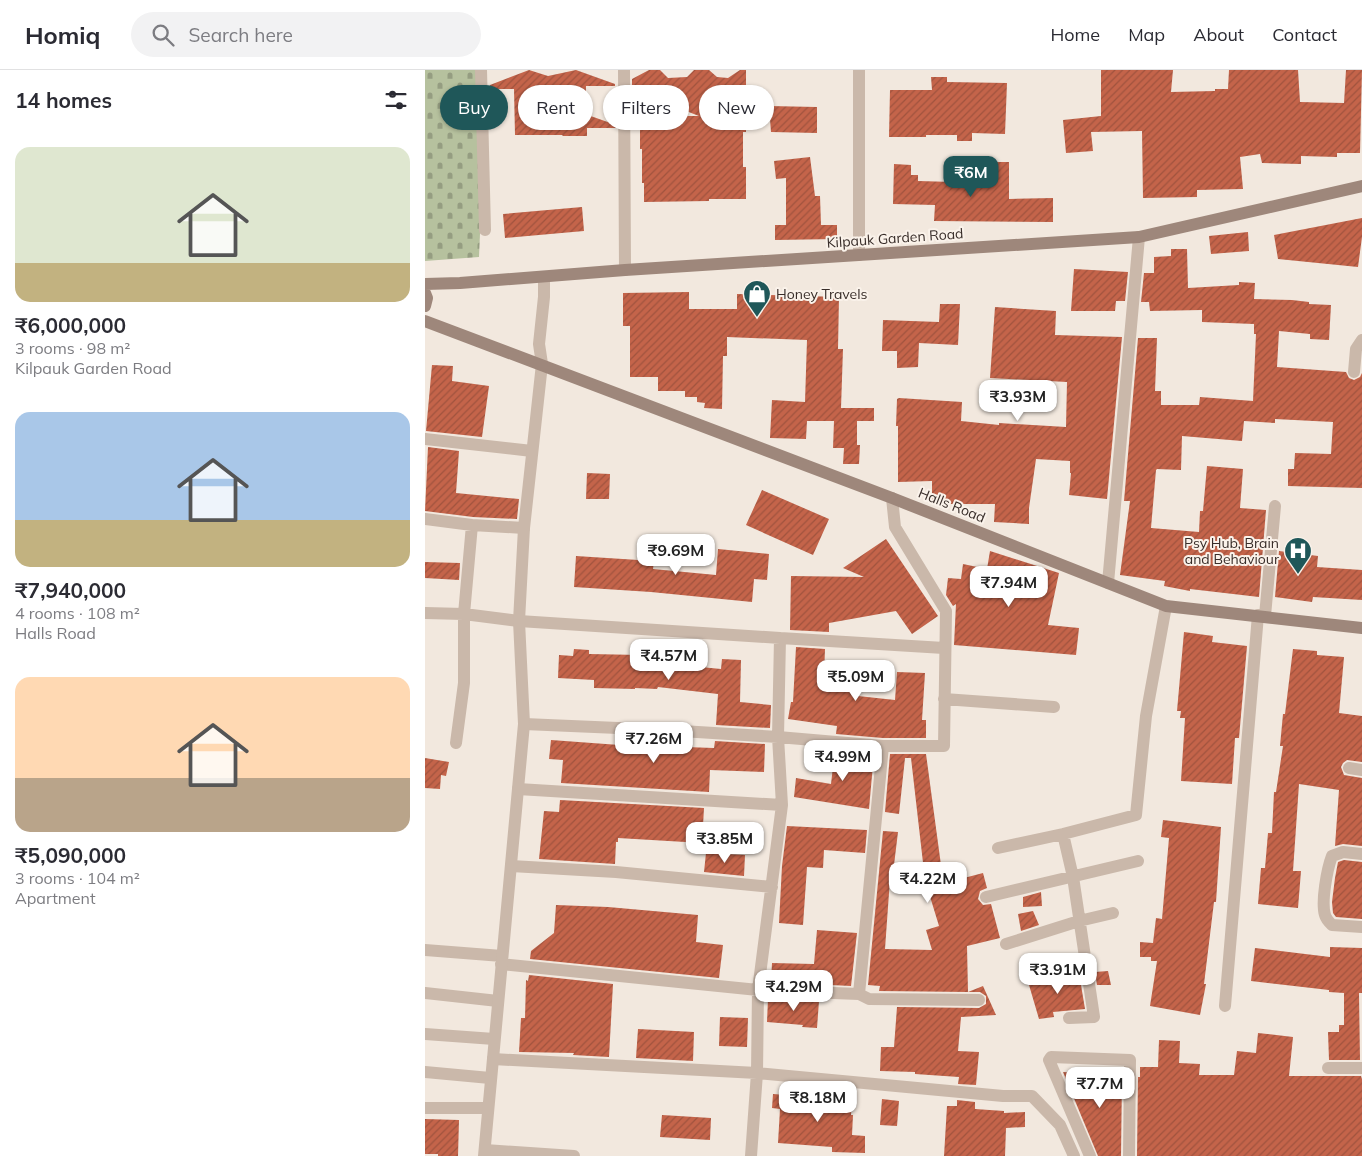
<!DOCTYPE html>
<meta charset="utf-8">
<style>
body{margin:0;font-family:Mulish,sans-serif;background:#f2f2f3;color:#2b2b33;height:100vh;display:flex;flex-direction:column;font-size:19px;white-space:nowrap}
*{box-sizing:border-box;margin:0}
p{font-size:16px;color:#7c7c81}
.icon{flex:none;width:28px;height:28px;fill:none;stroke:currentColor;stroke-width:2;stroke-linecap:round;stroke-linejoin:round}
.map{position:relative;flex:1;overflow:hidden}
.side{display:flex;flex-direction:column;background:#fff;width:425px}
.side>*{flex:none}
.top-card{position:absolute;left:15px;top:15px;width:475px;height:45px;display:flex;gap:10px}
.price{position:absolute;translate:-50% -42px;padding:0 11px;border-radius:10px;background:#fff;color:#222;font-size:16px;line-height:32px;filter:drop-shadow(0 1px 2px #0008)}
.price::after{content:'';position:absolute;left:50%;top:30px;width:15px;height:11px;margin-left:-8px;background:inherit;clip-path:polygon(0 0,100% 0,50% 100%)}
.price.current{background:#1f5759;color:#fff}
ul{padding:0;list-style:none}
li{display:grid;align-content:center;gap:10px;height:265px;padding:0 15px}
li span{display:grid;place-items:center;height:155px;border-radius:15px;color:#555}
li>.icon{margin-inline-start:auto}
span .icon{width:90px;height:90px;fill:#fffc;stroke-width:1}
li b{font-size:21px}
h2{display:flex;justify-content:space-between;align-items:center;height:60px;padding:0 15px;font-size:21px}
.pill{padding:0 18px;border-radius:22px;background:#fff;box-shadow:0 1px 4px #0004;font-size:18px;line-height:45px}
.pill.current{background:#1f5759;color:#fff}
header{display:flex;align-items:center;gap:30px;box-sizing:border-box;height:70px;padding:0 25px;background:#fff;border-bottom:1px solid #e1e1e2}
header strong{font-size:24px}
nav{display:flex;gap:28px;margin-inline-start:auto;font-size:18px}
.search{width:350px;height:45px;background:#f2f2f3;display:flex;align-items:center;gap:12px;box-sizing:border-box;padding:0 18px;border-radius:28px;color:#7c7c81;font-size:19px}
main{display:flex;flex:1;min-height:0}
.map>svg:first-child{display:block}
</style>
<header>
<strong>Homiq</strong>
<div class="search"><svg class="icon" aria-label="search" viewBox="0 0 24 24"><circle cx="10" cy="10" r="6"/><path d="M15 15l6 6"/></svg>Search here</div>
<nav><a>Home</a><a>Map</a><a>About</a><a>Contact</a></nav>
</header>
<main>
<section class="side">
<h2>14 homes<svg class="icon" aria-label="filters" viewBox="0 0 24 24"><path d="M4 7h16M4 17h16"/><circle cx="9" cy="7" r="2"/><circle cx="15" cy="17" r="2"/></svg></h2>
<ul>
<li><span style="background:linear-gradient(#dfe7d0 75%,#c2b280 0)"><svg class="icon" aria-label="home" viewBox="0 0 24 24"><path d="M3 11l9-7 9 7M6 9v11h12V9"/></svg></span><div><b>₹6,000,000</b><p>3 rooms · 98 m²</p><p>Kilpauk Garden Road</p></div></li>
<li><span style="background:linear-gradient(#a9c7e8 70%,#c2b280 0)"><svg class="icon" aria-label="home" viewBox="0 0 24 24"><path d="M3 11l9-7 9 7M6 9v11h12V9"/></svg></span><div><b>₹7,940,000</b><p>4 rooms · 108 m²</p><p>Halls Road</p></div></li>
<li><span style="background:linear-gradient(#ffd9b3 65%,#b9a48a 0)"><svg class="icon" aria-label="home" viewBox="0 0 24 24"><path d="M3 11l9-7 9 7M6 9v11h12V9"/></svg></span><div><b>₹5,090,000</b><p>3 rooms · 104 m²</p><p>Apartment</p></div></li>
</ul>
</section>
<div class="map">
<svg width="937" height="1086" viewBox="0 0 937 1086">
<defs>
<pattern id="cemetery-stones" width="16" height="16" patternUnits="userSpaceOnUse" patternTransform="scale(1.25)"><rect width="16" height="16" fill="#b6c19e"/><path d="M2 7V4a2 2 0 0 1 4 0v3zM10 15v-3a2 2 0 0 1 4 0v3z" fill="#959d81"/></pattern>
<pattern id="building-hatch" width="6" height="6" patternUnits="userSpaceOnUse" patternTransform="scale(1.25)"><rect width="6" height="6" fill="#c4644a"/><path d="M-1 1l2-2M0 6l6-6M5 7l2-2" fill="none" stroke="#a0533e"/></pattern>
</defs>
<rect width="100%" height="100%" fill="#f2e8de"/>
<!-- cemetery -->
<path fill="url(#cemetery-stones)" d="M 0,0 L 62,0 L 54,187 L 0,191 Z"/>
<!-- building -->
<path fill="url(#building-hatch)" d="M 104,0 L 123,6 L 151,0 L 190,14 L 190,16 L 161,16 L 160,44 L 191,55 L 191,58 L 162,58 L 162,66 L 138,66 L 137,65 L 90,65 L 89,19 L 65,19 L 65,15 Z
M 224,0 L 235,0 L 243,8 L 262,7 L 269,0 L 284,0 L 292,7 L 303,8 L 315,0 L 321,0 L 321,62 L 318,62 L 318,97 L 321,97 L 321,129 L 284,129 L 284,131 L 219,132 L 219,113 L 217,113 L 217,79 L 215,79 L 215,46 L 274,46 L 207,20 L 207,9 Z
M 676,0 L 748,0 L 746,22 L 790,21 L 790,19 L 803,19 L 804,0 L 873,0 L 875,32 L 919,33 L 921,0 L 937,0 L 935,83 L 912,83 L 912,87 L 876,86 L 876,94 L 837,93 L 835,84 L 815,87 L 818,119 L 772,120 L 772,127 L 718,128 L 717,61 L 666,62 L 668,81 L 641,83 L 638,50 L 676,46 Z
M 506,7 L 522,7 L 522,12 L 582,13 L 580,64 L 547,63 L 547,71 L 532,71 L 532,65 L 501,65 L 501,67 L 464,67 L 465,20 L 507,20 Z
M 344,36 L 392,37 L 392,63 L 346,62 Z
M 385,87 L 390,126 L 395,126 L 396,155 L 412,155 L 412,169 L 350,170 L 350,155 L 361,155 L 361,108 L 351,109 L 349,91 Z
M 564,92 L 584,92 L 584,129 L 628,128 L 628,152 L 509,151 L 510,135 L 468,134 L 469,94 L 486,95 L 486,105 L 493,105 L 493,111 L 564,113 Z
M 157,137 L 159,161 L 80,168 L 78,144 Z
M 937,148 L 937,167 L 933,197 L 853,189 L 849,165 Z
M 823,162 L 824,181 L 786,184 L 784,166 Z
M 746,179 L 762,179 L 763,218 L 814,215 L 814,212 L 830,213 L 829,229 L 867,230 L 884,232 L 884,234 L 906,235 L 904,270 L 885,269 L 885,264 L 854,261 L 852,297 L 921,302 L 924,308 L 929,310 L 935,307 L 937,303 L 937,418 L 863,416 L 863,399 L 869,399 L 870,383 L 906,384 L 908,352 L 850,349 L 850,353 L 819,351 L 817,371 L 757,366 L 756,400 L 732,399 L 731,400 L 726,458 L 774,462 L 775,441 L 778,441 L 782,396 L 818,399 L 815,438 L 841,440 L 834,527 L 765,519 L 765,521 L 739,516 L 740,511 L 695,505 L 705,431 L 699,431 L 713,268 L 732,268 L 730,321 L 736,321 L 736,335 L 774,335 L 775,327 L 828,331 L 831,264 L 829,264 L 829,254 L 777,252 L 777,240 L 725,241 L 724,232 L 716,232 L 719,203 L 729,203 L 729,187 L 746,186 Z
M 649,199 L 703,202 L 700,231 L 691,231 L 690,241 L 646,241 Z
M 264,222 L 264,239 L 312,239 L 312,224 L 414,227 L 413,279 L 418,279 L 416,338 L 449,338 L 449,351 L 432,351 L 432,375 L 435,375 L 434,394 L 418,394 L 419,378 L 408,378 L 409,351 L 382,351 L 381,369 L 345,368 L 347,330 L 380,332 L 382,270 L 302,267 L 302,286 L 298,286 L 297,339 L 279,338 L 280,333 L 272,332 L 272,327 L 260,327 L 260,321 L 233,321 L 233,307 L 205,307 L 205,256 L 198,256 L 198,223 Z
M 515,234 L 535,234 L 533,275 L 494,273 L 493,297 L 472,298 L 472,281 L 457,281 L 458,250 L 514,252 Z
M 570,237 L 631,241 L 630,265 L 697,267 L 682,429 L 644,425 L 646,403 L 645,403 L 645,391 L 611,389 L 604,438 L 604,454 L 569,452 L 570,434 L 507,434 L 507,411 L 473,412 L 473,356 L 471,356 L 472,329 L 474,328 L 537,332 L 536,351 L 574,355 L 574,353 L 641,357 L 642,312 L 565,308 Z
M 7,295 L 28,296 L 27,311 L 64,316 L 57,367 L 1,361 Z
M 3,377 L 34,381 L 31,423 L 94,429 L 92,449 L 48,447 L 0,441 Z
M 162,403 L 185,404 L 184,429 L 161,429 Z
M 337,420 L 404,449 L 388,485 L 321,455 Z
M 461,469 L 513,546 L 487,564 L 471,541 L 404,553 L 404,562 L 365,560 L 366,506 L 439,507 L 418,498 Z
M 293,479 L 344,484 L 342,510 L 329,509 L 327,532 L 226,522 L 149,517 L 151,486 L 229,491 L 228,499 L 291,505 Z
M 565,481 L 634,503 L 623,555 L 654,558 L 651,585 L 529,575 L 531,534 L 528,536 L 521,525 L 523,508 L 536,509 L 538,494 L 562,499 Z
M 854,481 L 893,486 L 892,497 L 937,500 L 937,530 L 888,527 L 887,532 L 850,527 Z
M 0,492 L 35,493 L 34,510 L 0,508 Z
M 759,562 L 788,566 L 787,572 L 822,576 L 814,668 L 810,668 L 807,714 L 756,711 L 760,648 L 755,648 L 756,641 L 752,641 Z
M 371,577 L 400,579 L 399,606 L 434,608 L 433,626 L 470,630 L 472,602 L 500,603 L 497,650 L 501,650 L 501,668 L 458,668 L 411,664 L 412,656 L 363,649 L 366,632 L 368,632 Z
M 149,579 L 164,580 L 164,584 L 216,585 L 216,581 L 235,583 L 235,593 L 296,599 L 297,589 L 316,590 L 315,632 L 346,635 L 345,658 L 291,655 L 293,624 L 233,617 L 232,619 L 210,618 L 210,619 L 169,618 L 169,610 L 133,608 L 134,585 L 148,586 Z
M 868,579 L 892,581 L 892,585 L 919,587 L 914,643 L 937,646 L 937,692 L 922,690 L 918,693 L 916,697 L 919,705 L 937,708 L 937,776 L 918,774 L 910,776 L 914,720 L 874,714 L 868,801 L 876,801 L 873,838 L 833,834 L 836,798 L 840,798 L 843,763 L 847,763 L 849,722 L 851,722 L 858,676 L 855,676 L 858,644 L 860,644 Z
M 238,668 L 260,669 L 260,677 L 289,678 L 290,671 L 340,674 L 339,702 L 285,700 L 284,722 L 136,713 L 138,690 L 124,689 L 126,670 L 208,676 L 237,676 Z
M 410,680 L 449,683 L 444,739 L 369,727 L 371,708 L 406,714 Z
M 465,684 L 501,684 L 518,810 L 538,804 L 539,808 L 558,803 L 562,818 L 555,821 L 553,829 L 558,835 L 566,834 L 575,868 L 542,876 L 543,922 L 454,921 L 455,916 L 443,915 L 458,761 L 473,762 L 469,795 L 466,795 L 460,879 L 507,880 L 501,860 L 514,856 L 500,810 L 486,688 L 480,688 L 474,744 L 460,742 Z
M 0,688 L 24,692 L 21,706 L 16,705 L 15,719 L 0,718 Z
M 135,730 L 279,738 L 277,773 L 193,768 L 193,772 L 191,772 L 190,794 L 114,789 L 119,741 L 134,742 Z
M 738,750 L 796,757 L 791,832 L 789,832 L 779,914 L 781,914 L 775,945 L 725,936 L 732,891 L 726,891 L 726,887 L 715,887 L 715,872 L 728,873 L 731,848 L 737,849 L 744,768 L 736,767 Z
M 362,756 L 442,760 L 440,783 L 399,780 L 398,798 L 382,797 L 378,855 L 354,853 L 357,796 Z
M 281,783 L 320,785 L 319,806 L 279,802 Z
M 919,790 L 937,792 L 937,849 L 911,847 L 908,843 L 907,832 L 910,808 L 913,792 Z
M 616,822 L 617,836 L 598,837 L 598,827 Z
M 131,835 L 183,837 L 273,845 L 271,872 L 298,875 L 294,908 L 105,889 L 106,881 L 129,863 Z
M 608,841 L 614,855 L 596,861 L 593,844 Z
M 392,860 L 432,863 L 426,916 L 346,912 L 347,893 L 389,894 Z
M 905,877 L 937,878 L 937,923 L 934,923 L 935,990 L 904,990 L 903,962 L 914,962 L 914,955 L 919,955 L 919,923 L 904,922 L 904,920 L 826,911 L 830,878 L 905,887 Z
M 683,901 L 686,915 L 672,915 L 670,902 Z
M 654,903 L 660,939 L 628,942 L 629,947 L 614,949 L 604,915 L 640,905 Z
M 104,905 L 188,914 L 184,987 L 148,985 L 149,983 L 94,982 L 96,948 L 100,948 L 101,910 L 103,911 Z
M 558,916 L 571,945 L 536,947 L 533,981 L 554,982 L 551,1015 L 533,1014 L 534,1007 L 490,1004 L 490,1002 L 455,1001 L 456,977 L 469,977 L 472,937 L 554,938 L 561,934 L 561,926 L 555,922 L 543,922 Z
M 343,929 L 394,931 L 392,958 L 377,957 L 378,955 L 342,952 Z
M 295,947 L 323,948 L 322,977 L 294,976 Z
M 213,959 L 269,962 L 268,991 L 211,988 Z
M 833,963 L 868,967 L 864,1006 L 936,1006 L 937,1009 L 937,1086 L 712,1086 L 713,1007 L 715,1007 L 715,997 L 733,997 L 734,970 L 755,971 L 754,993 L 775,994 L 774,1005 L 809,1005 L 812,981 L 831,983 Z
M 638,1002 L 697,1006 L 696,1086 L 673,1086 Z
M 348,1024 L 427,1030 L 426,1045 L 428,1045 L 427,1065 L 440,1066 L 440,1083 L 407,1082 L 407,1077 L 353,1073 L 355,1039 L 347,1038 Z
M 457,1029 L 474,1031 L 472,1056 L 455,1055 Z
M 532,1030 L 550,1032 L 550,1039 L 579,1041 L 579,1043 L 600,1042 L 600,1057 L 581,1058 L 580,1086 L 519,1086 L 522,1036 L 532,1036 Z
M 237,1045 L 286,1048 L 285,1070 L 235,1067 Z
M 0,1049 L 34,1050 L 33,1086 L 13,1086 L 13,1084 L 0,1084 Z"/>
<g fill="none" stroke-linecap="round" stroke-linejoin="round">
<!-- minor -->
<path stroke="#cab8aa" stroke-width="12" d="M 56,0 L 60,160
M 199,0 L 200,200
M 434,0 L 434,185
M 929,302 L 931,279 L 937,270
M 0,369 L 107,381
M 0,449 L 47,455 L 99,458
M 683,513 L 714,167
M 0,543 L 39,544 L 94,551 L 355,568
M 840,546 L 850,436
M 519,629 L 629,637
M 99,654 L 240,660 L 353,667 L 458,676 L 519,676 L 521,541 L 470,457 L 467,428
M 31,673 L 39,613 L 39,544 L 47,455
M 924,698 L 937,700
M 93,719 L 357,735
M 638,764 L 648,807 L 669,947 L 644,948
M 573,778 L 638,764 L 711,745 L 721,646 L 741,536
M 937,784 L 918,782 L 907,786 C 902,799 896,832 900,845 C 901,849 904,852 907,855 L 937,857
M 86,796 L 191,802 L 347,817
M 561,827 L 713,791
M 581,874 L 654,851 L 688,843
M 0,880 L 77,886
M 76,894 L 333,920 L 434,924 L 444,929 L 554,930
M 0,923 L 73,931
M 434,924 L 458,676
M 800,936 L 833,545
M 0,964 L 69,969
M 68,989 L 332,1003 L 578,1026 L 607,1026 L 635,1055 L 649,1086
M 903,998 L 937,998
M 0,1002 L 65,1008
M 0,1038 L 63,1038
M 60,1080 L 149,1086
M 326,1086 L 332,1003 L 333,920 L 357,735 L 353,667 L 355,568 L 519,578
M 665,1086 L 624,990 L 626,987 L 705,990 L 704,1086"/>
<!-- tertiary -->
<path stroke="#cab8aa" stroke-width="12" d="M 59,1086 L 99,654 L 94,551 L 99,458 L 117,294 L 114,274 L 119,227 L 119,207"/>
<!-- secondary -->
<path stroke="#9e877b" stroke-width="12" d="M 0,214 L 35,213 L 200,200 L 714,167 L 937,116
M 0,223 L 2,228 L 0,236
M 0,251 L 467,428 L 741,536 L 937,558"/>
</g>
<!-- icons -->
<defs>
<symbol id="shop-pin" viewBox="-11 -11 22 30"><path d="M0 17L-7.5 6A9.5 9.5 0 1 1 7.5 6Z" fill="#1f5759" stroke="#faf2ea"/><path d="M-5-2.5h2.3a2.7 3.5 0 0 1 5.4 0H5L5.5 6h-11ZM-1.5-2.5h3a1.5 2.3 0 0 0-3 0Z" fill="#fff"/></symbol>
<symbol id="hospital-pin" viewBox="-11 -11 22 30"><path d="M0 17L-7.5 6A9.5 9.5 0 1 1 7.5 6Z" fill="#1f5759" stroke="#faf2ea"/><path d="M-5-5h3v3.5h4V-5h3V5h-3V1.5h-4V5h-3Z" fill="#fff"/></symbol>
</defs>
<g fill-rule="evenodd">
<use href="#shop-pin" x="316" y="208" width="32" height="43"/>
<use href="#hospital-pin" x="857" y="465" width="32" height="43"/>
</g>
<g text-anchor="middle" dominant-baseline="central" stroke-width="4" stroke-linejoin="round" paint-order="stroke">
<!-- street labels -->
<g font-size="14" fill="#382d29" stroke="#faf2ea">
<text transform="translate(470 168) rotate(-4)">Kilpauk Garden Road</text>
<text transform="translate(527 435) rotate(22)">Halls Road</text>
</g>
<!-- poi labels -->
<g font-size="14" fill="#382d29" stroke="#faf2ea" text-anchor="start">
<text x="351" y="224">Honey Travels</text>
<text x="854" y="473" text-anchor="end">Psy Hub, Brain<tspan x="854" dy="16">and Behaviour</tspan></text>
</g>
</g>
</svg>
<b class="price current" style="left:546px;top:128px">₹6M</b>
<b class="price" style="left:593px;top:352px">₹3.93M</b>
<b class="price" style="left:251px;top:506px">₹9.69M</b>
<b class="price" style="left:584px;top:538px">₹7.94M</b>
<b class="price" style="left:244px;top:611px">₹4.57M</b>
<b class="price" style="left:431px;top:632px">₹5.09M</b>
<b class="price" style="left:229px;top:694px">₹7.26M</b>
<b class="price" style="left:418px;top:712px">₹4.99M</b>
<b class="price" style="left:300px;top:794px">₹3.85M</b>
<b class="price" style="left:503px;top:834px">₹4.22M</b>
<b class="price" style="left:633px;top:925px">₹3.91M</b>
<b class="price" style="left:369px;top:942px">₹4.29M</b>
<b class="price" style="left:675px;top:1039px">₹7.7M</b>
<b class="price" style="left:393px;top:1053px">₹8.18M</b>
<div class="top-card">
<a class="pill current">Buy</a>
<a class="pill">Rent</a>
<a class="pill">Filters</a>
<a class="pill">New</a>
</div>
</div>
</main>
